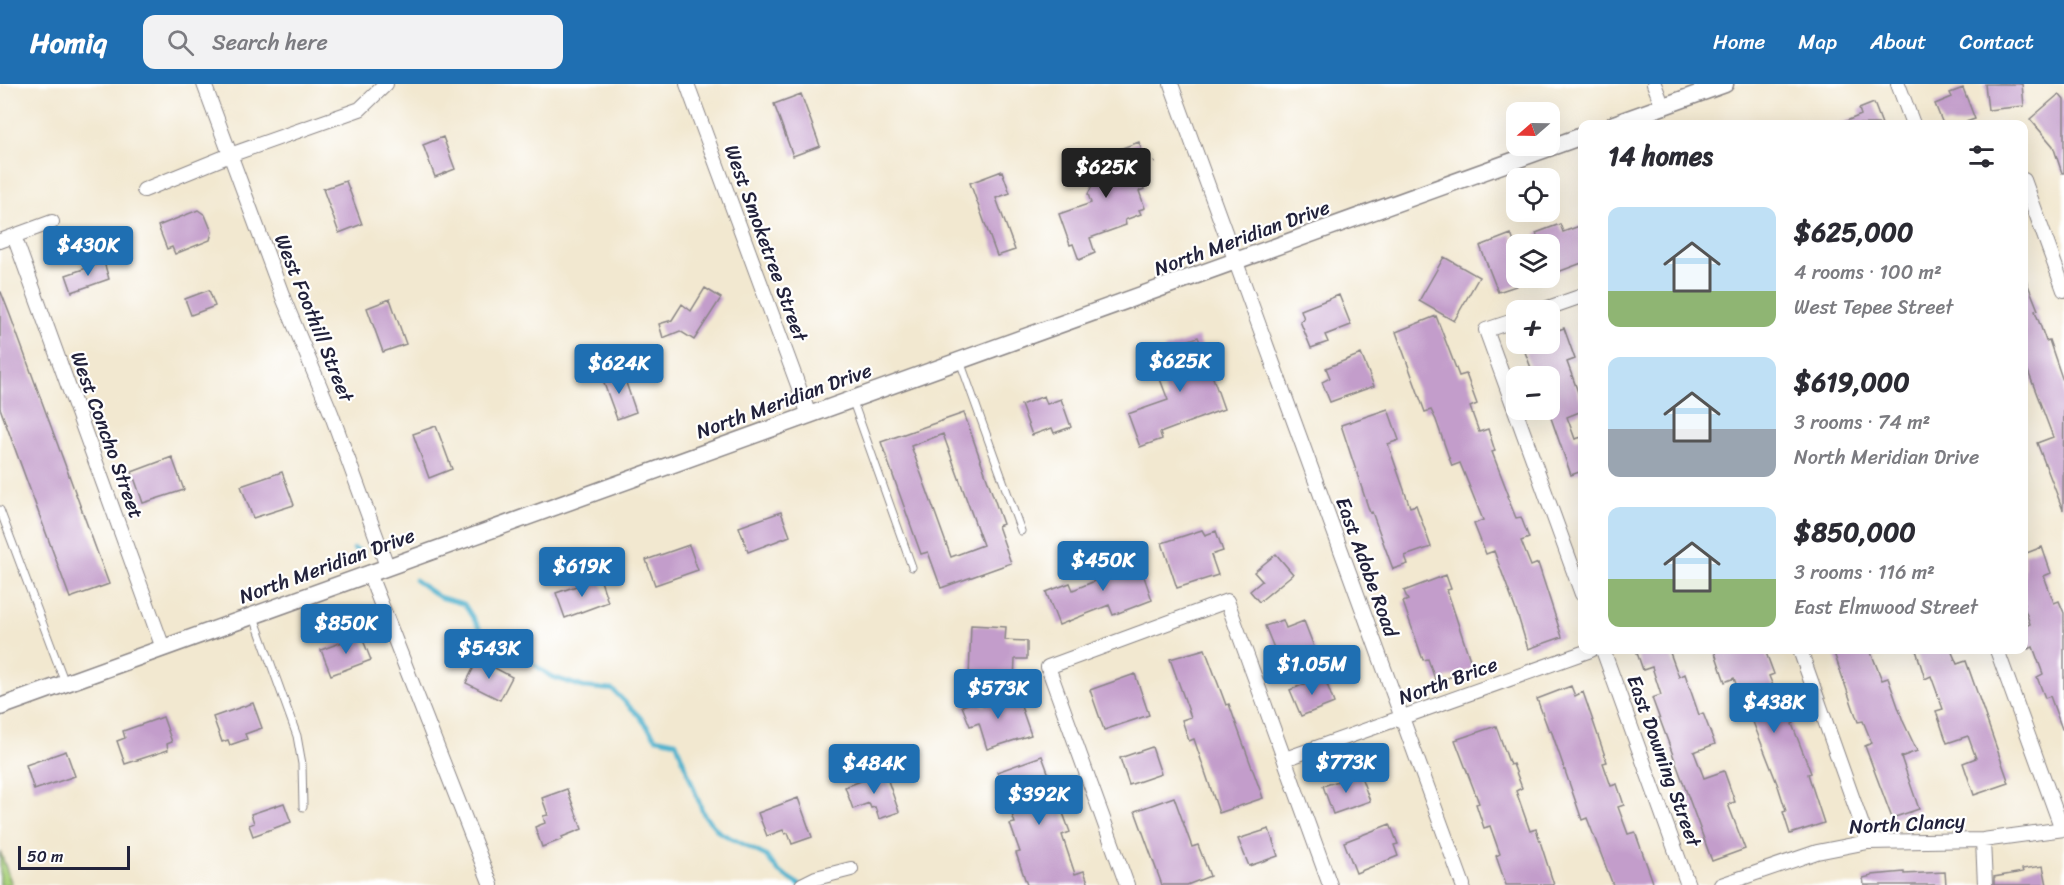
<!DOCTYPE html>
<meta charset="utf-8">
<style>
body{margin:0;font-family:Sriracha,sans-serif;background:#f2f2f3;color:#2b2b33;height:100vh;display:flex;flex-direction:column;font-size:22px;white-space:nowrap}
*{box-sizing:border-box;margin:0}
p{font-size:20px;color:#7c7c81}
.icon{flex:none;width:33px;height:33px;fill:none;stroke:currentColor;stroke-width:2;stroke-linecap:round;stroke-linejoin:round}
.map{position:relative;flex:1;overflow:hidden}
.panel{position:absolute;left:1578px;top:36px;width:450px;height:534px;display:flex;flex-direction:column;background:#fff;border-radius:12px;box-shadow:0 6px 24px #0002}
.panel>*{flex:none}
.needle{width:39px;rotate:250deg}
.fabs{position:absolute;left:1506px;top:18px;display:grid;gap:12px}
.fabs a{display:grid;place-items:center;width:54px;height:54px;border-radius:12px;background:#fff;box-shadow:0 6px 24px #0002;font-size:30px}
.scale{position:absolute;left:18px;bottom:15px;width:112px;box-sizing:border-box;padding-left:6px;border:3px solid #22223b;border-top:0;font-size:16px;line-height:21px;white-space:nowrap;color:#22223b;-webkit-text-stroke:4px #fff;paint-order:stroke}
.price{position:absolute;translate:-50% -51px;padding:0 14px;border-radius:6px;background:#1f6fb2;color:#fff;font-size:20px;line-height:39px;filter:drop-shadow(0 2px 3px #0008)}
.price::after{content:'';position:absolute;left:50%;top:36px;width:18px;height:14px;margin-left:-9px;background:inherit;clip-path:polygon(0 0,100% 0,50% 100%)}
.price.on{background:#222;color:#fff}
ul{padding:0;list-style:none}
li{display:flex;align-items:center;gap:18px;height:150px;padding:0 30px}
li span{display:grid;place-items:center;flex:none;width:168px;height:120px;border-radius:12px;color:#555}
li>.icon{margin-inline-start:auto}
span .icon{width:72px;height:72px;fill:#fffc;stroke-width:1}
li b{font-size:26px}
h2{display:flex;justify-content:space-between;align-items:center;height:72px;padding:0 30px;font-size:26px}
header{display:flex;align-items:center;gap:36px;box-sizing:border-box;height:84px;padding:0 30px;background:#1f6fb2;color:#fff}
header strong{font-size:28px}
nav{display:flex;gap:33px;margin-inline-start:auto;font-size:21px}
.search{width:420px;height:54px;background:#f2f2f3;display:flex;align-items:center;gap:15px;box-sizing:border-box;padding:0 21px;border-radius:12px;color:#7c7c81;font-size:22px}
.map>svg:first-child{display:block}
</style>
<header>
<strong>Homiq</strong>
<div class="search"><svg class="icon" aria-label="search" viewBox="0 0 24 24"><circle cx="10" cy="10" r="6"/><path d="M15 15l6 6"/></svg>Search here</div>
<nav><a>Home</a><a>Map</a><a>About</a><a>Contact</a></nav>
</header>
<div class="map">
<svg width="2064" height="801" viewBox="0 0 2064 801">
<rect width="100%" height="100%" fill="#fff"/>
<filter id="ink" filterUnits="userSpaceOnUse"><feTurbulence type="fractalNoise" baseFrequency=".0167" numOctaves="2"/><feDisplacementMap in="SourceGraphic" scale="12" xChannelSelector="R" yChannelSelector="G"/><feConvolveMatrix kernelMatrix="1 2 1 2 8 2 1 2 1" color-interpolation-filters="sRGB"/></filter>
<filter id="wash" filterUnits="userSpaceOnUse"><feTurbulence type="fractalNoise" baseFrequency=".008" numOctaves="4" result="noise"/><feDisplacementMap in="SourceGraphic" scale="24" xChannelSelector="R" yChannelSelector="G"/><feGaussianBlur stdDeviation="1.35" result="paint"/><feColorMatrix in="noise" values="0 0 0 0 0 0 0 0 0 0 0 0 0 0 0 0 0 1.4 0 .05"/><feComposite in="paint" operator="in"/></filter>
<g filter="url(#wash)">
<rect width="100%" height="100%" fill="#f2e8d0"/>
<!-- green -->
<path fill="#abd37e" stroke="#667a5c" stroke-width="1.5" d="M 0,767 L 12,801 L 0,801 Z"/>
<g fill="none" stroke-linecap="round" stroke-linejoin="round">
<!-- stream -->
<path stroke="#4fb2ce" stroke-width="4.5" d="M 354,465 L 363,468
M 415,496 L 439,513 L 464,520 L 491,562 L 511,573 L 528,576 L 550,592 L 583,603 L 613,606 L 639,632 L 656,654 L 676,658 L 704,731 L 719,748 L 766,772 L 779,788 L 800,801"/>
</g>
<g id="blocks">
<!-- building -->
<path fill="#c39dcb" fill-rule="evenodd" d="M 1985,0 L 2022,0 L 2024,22 L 1988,26 Z
M 1963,4 L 1975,35 L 1960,40 L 1943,40 L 1935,20 L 1952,13 L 1950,9 Z
M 801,10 L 820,62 L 793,72 L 774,20 Z
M 2059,10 L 2064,16 L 2064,89 L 2062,89 L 2053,62 L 2030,35 Z
M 1874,19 L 1882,40 L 1839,40 L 1861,31 L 1859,25 Z
M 443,53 L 455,85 L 435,93 L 423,61 Z
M 1139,58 L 1143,70 L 1133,74 L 1144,105 L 1139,107 L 1145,124 L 1139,126 L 1141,130 L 1125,136 L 1126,141 L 1090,154 L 1095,169 L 1079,176 L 1073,160 L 1070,161 L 1059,130 L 1091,119 L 1088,110 L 1094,98 L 1086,77 Z
M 1002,87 L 1010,109 L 996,114 L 1015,166 L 997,172 L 970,99 Z
M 346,97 L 362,140 L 339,149 L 323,105 Z
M 198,126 L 205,131 L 212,148 L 210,156 L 175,170 L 172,163 L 167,165 L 158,142 Z
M 1560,140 L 1563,148 L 1582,141 L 1582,179 L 1550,191 L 1550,160 L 1540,160 L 1536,149 Z
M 1511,150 L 1516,164 L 1516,202 L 1498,208 L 1480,162 Z
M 1444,173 L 1479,193 L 1454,237 L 1419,217 Z
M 104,178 L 109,195 L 72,208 L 66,191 Z
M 2024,191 L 2038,226 L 2035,227 L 2046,257 L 2049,256 L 2064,300 L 2063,426 L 2037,359 L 2053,353 L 2028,287 L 2024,289 Z
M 705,204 L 721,214 L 694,256 L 680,247 L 663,254 L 659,240 L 672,236 L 682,220 L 691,227 Z
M 209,206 L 215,222 L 191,231 L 185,215 Z
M 0,208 L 1,208 L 10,231 L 109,500 L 70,514 L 0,324 Z
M 1339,211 L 1351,241 L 1325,251 L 1328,258 L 1311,264 L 1300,237 L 1304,235 L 1301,226 Z
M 390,215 L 406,260 L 383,268 L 367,224 Z
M 1436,232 L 1459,292 L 1466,290 L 1477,320 L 1470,323 L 1479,348 L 1488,345 L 1495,367 L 1492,368 L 1509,412 L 1507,412 L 1516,434 L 1521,433 L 1529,454 L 1521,457 L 1531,482 L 1538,479 L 1562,553 L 1528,565 L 1518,532 L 1494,467 L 1486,470 L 1474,440 L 1483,436 L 1460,379 L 1452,382 L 1436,336 L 1431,326 L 1425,328 L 1396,248 Z
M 1564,244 L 1575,275 L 1567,278 L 1582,319 L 1582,327 L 1567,333 L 1575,355 L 1582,353 L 1582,387 L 1571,391 L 1550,331 L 1550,292 L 1534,292 L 1525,268 L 1537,264 L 1536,260 L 1550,260 L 1550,249 Z
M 1198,253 L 1204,268 L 1210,266 L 1211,268 L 1213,267 L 1218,281 L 1216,282 L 1217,285 L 1211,288 L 1224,325 L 1160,349 L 1162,355 L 1140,363 L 1128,330 L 1168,316 L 1157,287 L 1160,286 L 1159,284 L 1170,280 L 1164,265 Z
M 1361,270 L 1374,302 L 1330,318 L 1322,298 L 1330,294 L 1326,284 Z
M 622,287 L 636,328 L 617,335 L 602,294 Z
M 1044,312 L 1047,320 L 1061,315 L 1071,343 L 1054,349 L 1052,344 L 1032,351 L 1021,321 Z
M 1388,325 L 1399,356 L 1388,360 L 1410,423 L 1416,421 L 1431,463 L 1405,472 L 1408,480 L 1393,485 L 1372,428 L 1370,429 L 1341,341 Z
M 964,329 L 1003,440 L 998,442 L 1011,479 L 941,504 L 928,468 L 921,470 L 881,358 ZM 943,350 L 983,461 L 951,473 L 911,362 Z
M 436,342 L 452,385 L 429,394 L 413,350 Z
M 172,373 L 184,406 L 143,419 L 132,388 Z
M 282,388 L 294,421 L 253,434 L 241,402 Z
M 781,428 L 790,452 L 748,468 L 739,443 Z
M 1202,446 L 1205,451 L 1216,447 L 1223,467 L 1211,471 L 1218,491 L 1177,504 L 1162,459 Z
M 689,461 L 698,486 L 655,501 L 646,476 Z
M 2042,463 L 2051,489 L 2044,492 L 2054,519 L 2059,517 L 2064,529 L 2064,645 L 2062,645 L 2050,612 L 2045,614 L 2037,593 L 2043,590 L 2033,563 L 2028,565 L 2024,553 L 2024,543 L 2030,540 L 2024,523 L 2024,470 Z
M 1276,470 L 1293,490 L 1259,518 L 1250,507 L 1262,497 L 1254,488 Z
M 1137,472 L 1152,516 L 1113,531 L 1109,521 L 1059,541 L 1046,508 L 1070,499 L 1073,506 L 1100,495 L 1097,486 Z
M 1446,491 L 1451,505 L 1447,506 L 1473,585 L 1436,598 L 1428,575 L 1423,576 L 1403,518 L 1408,516 L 1404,507 Z
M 600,494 L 608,518 L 565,534 L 556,509 Z
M 1283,536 L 1286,544 L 1304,537 L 1316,568 L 1278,582 L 1273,570 L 1276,569 L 1265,542 Z
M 971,541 L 1006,543 L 1005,556 L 1027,557 L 1027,575 L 1015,575 L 1014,596 L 969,594 Z
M 361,551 L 371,576 L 331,591 L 321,566 Z
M 1205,565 L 1226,621 L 1229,620 L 1235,637 L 1263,714 L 1219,729 L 1194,655 L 1189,657 L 1182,636 L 1191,633 L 1170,575 Z
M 1636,566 L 1669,566 L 1679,593 L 1685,590 L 1699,631 L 1703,629 L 1715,660 L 1694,668 L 1704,694 L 1724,687 L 1735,718 L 1728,720 L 1745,765 L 1712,777 L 1652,614 L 1661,611 L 1652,583 L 1643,586 Z
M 1714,566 L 1765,566 L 1774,590 L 1769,592 L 1781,621 L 1786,619 L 1794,639 L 1792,640 L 1811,689 L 1808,690 L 1824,739 L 1790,750 L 1783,728 L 1786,727 L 1778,702 L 1739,602 L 1737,603 L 1734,594 L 1725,598 Z
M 1833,566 L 1870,566 L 1882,596 L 1888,594 L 1903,637 L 1917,667 L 1901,673 L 1919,725 L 1892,734 L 1865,662 L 1872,659 L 1863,637 L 1858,638 Z
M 1916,566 L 1951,566 L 1957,580 L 1966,577 L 2009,699 L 1974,711 L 1963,679 L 1976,674 L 1968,652 L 1947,659 L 1936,627 L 1943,625 L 1931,592 L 1925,595 Z
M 478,575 L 512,593 L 500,616 L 466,599 Z
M 1135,590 L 1149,631 L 1104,646 L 1090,606 Z
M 1324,592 L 1334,619 L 1301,632 L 1290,606 Z
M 1571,602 L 1575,612 L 1583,608 L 1607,678 L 1603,679 L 1611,702 L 1617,700 L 1624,721 L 1618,723 L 1628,750 L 1635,748 L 1654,801 L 1613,801 L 1587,734 L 1582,736 L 1551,646 L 1549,647 L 1537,615 Z
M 979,611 L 983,622 L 1017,611 L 1031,651 L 987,665 L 979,639 L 970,642 L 962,622 L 968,620 L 966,615 Z
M 253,619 L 262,644 L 245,650 L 247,655 L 230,661 L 228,656 L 222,658 L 213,633 Z
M 163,633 L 172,658 L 167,660 L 168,666 L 125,680 L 117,657 L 125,654 L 123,647 Z
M 1496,642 L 1510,681 L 1513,680 L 1522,704 L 1516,707 L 1530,747 L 1536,745 L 1554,801 L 1506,801 L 1496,772 L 1500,770 L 1490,742 L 1484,744 L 1476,720 L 1479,719 L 1455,656 Z
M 1152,663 L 1161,690 L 1129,701 L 1120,674 Z
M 66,667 L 75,692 L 34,706 L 26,681 Z
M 1042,672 L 1070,748 L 1062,751 L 1075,790 L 1084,787 L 1089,801 L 1027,801 L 1016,769 L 1020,768 L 1010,740 L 1015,739 L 997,688 Z
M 885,688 L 899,728 L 879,735 L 875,723 L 871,724 L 869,719 L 853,725 L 845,703 Z
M 1360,690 L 1370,717 L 1333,730 L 1323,702 Z
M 567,705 L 582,745 L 562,753 L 563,755 L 542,763 L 535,743 L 545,739 L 543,732 L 548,731 L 542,714 Z
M 1174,713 L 1192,763 L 1198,761 L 1210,792 L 1187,801 L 1162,801 L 1135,727 Z
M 798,714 L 812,753 L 792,760 L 788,749 L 785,750 L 783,746 L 767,752 L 758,729 Z
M 284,719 L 291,738 L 253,752 L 249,741 L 254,739 L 251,730 Z
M 1390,740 L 1398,760 L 1394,761 L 1398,772 L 1356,789 L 1344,758 Z
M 1269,745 L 1278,772 L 1249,782 L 1238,755 Z
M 2043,782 L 2047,801 L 1994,801 L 1994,793 L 2023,788 L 2022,785 Z
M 1904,788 L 1904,790 L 1945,788 L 1946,801 L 1864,801 L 1863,794 L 1872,792 L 1872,791 Z"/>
</g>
</g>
<g filter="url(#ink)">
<use href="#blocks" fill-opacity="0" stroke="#8a8586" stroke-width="1.5"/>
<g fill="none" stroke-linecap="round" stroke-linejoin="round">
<defs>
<path id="service" d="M 960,277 L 1021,447
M 852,315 L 912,483
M 0,426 L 65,599
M 254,533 L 297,652 L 302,680 L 303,723"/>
<path id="minor" d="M 204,0 L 284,216 L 331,329 L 387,482
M 687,0 L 809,331
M 1171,0 L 1463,801
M 1654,0 L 1663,23
M 1898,0 L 1913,40
M 2024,96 L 2064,206
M 144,106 L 230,71 L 360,25 L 386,0
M 14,152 L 163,564
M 0,157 L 52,138
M 1542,226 L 1582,212
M 1516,236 L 1486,246 L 1582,510
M 369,489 L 491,801
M 1603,566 L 1688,801
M 1800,566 L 1868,758
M 1997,566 L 2062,745
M 1285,675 L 1591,566
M 1983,756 L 1985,801
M 802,801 L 816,794 L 851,785
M 1127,801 L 1048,583 L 1227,517 L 1330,801
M 1721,801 L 1817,768 L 1868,758 L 1983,756 L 2064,745"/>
<path id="tertiary" d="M 1614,40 L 1725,0
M 0,623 L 1582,52"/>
</defs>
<!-- service casing -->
<use href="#service" stroke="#8a8586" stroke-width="9"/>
<!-- minor casing -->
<use href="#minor" stroke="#8a8586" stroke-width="16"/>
<!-- tertiary casing -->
<use href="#tertiary" stroke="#8a8586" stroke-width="19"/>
<!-- path -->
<path stroke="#8a8586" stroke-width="3" stroke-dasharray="1.5 4.5" stroke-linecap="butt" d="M 1131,86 L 1157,77"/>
<!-- service -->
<use href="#service" stroke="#fff" stroke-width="7"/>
<!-- minor -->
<use href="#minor" stroke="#fff" stroke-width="14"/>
<!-- tertiary -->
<use href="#tertiary" stroke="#fff" stroke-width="16"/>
</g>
</g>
<g text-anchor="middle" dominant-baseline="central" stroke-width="4.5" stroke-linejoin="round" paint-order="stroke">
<!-- street labels -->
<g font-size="20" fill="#22223b" stroke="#fff">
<text transform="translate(1242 154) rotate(-20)">North Meridian Drive</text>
<text transform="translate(766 159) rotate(70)">West Smoketree Street</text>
<text transform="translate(314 234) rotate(68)">West Foothill Street</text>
<text transform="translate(784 317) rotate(-20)">North Meridian Drive</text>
<text transform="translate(107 351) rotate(70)">West Concho Street</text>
<text transform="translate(327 482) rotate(-20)">North Meridian Drive</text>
<text transform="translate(1367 483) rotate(70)">East Adobe Road</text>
<text transform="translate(1448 597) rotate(-20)">North Brice</text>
<text transform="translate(1664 677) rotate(70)">East Downing Street</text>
<text transform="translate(1907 740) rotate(-3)">North Clancy</text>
</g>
</g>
</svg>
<div class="fabs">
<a><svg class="needle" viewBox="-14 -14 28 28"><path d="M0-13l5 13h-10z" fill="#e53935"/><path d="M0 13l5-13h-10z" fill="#7c7c81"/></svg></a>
<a><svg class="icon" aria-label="locate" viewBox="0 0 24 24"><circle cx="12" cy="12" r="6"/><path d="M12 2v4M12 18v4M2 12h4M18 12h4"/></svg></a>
<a><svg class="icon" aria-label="layers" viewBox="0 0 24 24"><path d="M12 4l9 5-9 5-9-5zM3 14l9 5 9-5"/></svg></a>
<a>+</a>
<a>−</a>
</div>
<div class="scale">50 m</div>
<b class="price on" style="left:1106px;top:115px">$625K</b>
<b class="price" style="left:88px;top:193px">$430K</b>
<b class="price" style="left:1180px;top:309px">$625K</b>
<b class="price" style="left:619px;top:311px">$624K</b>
<b class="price" style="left:1103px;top:508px">$450K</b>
<b class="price" style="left:582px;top:514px">$619K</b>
<b class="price" style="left:346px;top:571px">$850K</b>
<b class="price" style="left:489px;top:596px">$543K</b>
<b class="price" style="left:1312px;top:612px">$1.05M</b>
<b class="price" style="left:998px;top:636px">$573K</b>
<b class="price" style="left:1774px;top:650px">$438K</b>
<b class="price" style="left:1346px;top:710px">$773K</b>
<b class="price" style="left:874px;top:711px">$484K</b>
<b class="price" style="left:1039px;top:742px">$392K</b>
<section class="panel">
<h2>14 homes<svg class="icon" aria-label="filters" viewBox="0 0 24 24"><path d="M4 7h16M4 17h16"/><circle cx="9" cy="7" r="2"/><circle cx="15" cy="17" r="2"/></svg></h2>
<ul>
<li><span style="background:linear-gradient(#bfe0f5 70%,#8fb573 0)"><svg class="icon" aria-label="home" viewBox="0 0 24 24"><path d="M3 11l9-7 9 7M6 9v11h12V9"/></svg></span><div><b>$625,000</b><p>4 rooms · 100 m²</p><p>West Tepee Street</p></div></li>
<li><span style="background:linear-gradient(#bfe0f5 60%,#9aa5b1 0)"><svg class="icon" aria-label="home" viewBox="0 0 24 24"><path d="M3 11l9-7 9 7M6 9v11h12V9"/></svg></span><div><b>$619,000</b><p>3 rooms · 74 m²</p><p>North Meridian Drive</p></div></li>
<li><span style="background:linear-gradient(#bfe0f5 60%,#8fb573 0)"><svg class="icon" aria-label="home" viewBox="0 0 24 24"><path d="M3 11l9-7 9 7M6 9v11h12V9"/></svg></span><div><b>$850,000</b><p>3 rooms · 116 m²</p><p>East Elmwood Street</p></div></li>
</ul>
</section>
</div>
